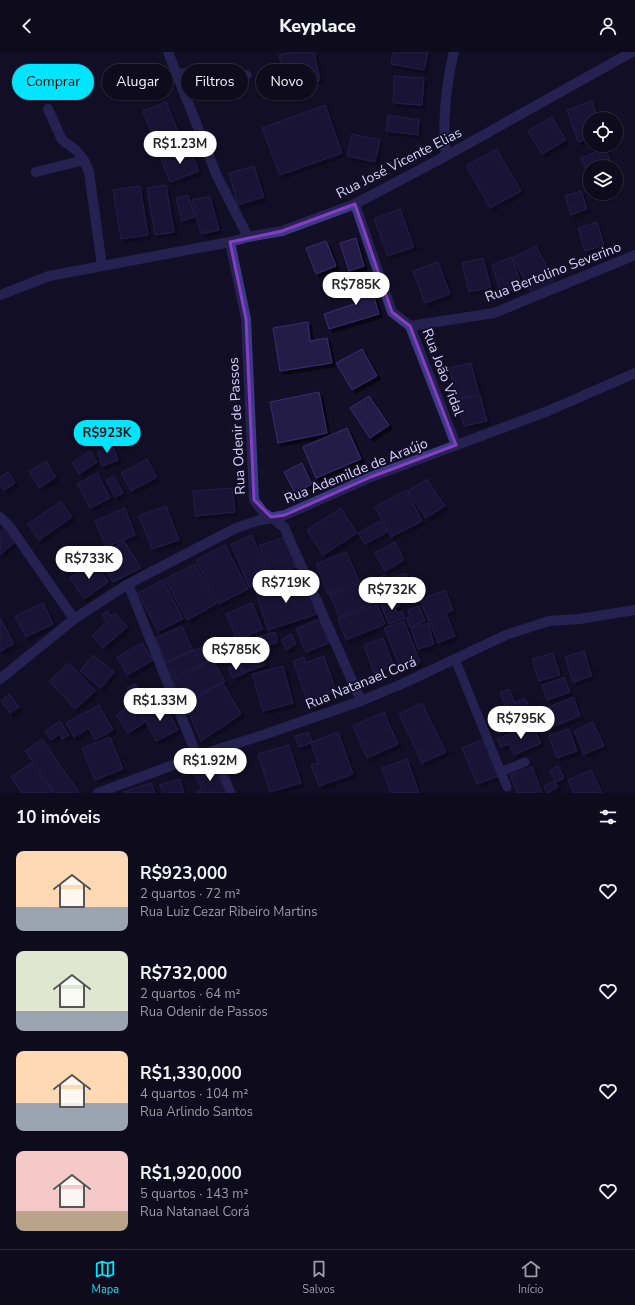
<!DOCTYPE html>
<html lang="pt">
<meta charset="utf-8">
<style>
body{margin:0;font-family:"Nunito Sans",sans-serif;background:#1c1929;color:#f1f3f6;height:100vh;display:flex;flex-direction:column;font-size:15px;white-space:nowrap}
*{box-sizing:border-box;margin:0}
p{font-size:13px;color:#9b9ba3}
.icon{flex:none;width:22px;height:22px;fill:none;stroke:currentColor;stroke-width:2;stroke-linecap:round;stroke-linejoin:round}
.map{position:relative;height:741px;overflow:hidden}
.sheet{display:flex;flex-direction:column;background:#0e0b1c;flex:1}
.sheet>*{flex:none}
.hud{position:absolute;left:12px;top:12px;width:400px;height:36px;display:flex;gap:8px}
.buttons{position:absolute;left:583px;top:60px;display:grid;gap:8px}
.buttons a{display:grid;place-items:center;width:40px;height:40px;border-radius:50%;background:#0e0b1c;box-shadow:0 1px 3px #0004,0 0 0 1px #2e2b3b;font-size:20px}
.price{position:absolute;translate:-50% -34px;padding:0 9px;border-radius:14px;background:#fff;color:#222;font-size:13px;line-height:26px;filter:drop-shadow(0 1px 2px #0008)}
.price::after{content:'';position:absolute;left:50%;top:24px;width:12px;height:9px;margin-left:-6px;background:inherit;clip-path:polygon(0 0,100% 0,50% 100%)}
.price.current{background:#00e5ff;color:#111}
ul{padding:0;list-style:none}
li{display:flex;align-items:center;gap:12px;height:100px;padding:0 16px}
li span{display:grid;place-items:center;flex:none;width:112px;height:80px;border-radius:8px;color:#555}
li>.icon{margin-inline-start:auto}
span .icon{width:48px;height:48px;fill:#fffc;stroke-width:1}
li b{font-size:17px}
h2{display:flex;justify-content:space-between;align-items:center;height:48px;padding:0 16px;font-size:17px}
.chip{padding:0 14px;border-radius:18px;background:#0e0b1c;box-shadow:0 1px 3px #0004,0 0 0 1px #2e2b3b;font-size:14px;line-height:36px}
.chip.current{background:#00e5ff;color:#111}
header{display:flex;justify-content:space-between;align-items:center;height:52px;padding:0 16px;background:#0e0b1c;font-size:18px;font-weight:800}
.menu{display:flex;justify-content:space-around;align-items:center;height:56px;border-top:1px solid #2e2b3b;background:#0e0b1c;font-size:11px;color:#9b9ba3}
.menu a{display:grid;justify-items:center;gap:2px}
.menu .current{color:#00e5ff}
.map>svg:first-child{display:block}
</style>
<header><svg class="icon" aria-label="back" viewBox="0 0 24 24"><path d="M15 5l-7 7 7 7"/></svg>Keyplace<svg class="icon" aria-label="person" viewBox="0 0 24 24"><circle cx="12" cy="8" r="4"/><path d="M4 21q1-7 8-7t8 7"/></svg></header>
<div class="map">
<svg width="635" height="741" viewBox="0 0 635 741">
<defs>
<filter id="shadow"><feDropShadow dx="3.5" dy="3.5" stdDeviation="0" flood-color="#0009"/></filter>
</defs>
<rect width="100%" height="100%" fill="#130f26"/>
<!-- building -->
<path fill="#241b47" stroke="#3b2d73" filter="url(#shadow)" d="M 294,0 L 314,0 L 320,28 L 286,34 L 279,3 Z
M 393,0 L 428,0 L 424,18 L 391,12 Z
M 394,24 L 424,26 L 422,53 L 393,51 Z
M 592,49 L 598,67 L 590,67 L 590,86 L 578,90 L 567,58 Z
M 166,50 L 180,84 L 156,93 L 143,59 Z
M 325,53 L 342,101 L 280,123 L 262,76 Z
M 388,63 L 419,68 L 418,83 L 386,79 Z
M 552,65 L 566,88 L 542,102 L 528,79 Z
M 352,82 L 380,88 L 375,110 L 347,104 Z
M 190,96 L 199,119 L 170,130 L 161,107 Z
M 605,96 L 613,115 L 590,115 L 590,128 L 581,106 Z
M 497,97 L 521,139 L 490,156 L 466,114 Z
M 254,114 L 264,145 L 238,153 L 229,121 Z
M 166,133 L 174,180 L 155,183 L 147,136 Z
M 140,134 L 148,183 L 121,187 L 113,138 Z
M 581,139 L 587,157 L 571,163 L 565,144 Z
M 188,143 L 195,165 L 182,169 L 176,146 Z
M 210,144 L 219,178 L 201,182 L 192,148 Z
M 400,157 L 414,195 L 388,204 L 374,167 Z
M 597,170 L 604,193 L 585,199 L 578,176 Z
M 356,186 L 364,214 L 349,219 L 340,191 Z
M 326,189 L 336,214 L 316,222 L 306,196 Z
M 536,194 L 556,232 L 533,244 L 513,206 Z
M 512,205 L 522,235 L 501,242 L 492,213 Z
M 483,206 L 491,235 L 469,240 L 462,211 Z
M 438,210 L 450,242 L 425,251 L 413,219 Z
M 373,226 L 376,238 L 372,239 L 379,262 L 329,277 L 324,262 L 357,251 L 351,233 Z
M 308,270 L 310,289 L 327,286 L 332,311 L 280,319 L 273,276 Z
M 362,297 L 377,324 L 352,338 L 336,311 Z
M 471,311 L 479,341 L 457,347 L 449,316 Z
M 319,340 L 327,381 L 278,391 L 270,350 Z
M 480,343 L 487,369 L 464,374 L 457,348 Z
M 369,344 L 389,373 L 370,386 L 350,356 Z
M 347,376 L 361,407 L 316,426 L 303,395 Z
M 111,389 L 118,408 L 102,414 L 97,400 L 103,398 L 101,393 Z
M 90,399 L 97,410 L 79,422 L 72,411 Z
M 147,407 L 157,425 L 131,439 L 121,421 Z
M 46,409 L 56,425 L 39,436 L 29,419 Z
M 302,411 L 312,432 L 295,441 L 284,420 Z
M 8,420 L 15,431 L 4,438 L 0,432 L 0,425 Z
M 97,421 L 110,446 L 90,456 L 77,432 Z
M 114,424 L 123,441 L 115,445 L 106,428 Z
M 427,427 L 445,454 L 426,466 L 408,439 Z
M 232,436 L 235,460 L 195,464 L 193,439 Z
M 406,438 L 422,469 L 391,485 L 375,455 Z
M 61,449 L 72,465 L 39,488 L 28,472 Z
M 166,454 L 179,488 L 152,497 L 139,464 Z
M 125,456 L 135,483 L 106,495 L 95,469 Z
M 341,456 L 357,481 L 323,503 L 307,478 Z
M 380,469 L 387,480 L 365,492 L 358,481 Z
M 5,476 L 16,489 L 0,503 L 0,480 Z
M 252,483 L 270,527 L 249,535 L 231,492 Z
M 285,485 L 296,515 L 271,524 L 259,494 Z
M 124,489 L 141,516 L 113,530 L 98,506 Z
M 395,490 L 404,508 L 385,519 L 375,501 Z
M 225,493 L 248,537 L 218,552 L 196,508 Z
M 346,500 L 359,529 L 328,542 L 316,512 Z
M 94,509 L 108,530 L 84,547 L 70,526 Z
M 195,512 L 216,552 L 187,568 L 165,527 Z
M 406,521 L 414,541 L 398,547 L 390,527 Z
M 385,523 L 394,544 L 379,550 L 370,529 Z
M 304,525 L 317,562 L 268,578 L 256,541 Z
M 163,528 L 183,567 L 158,579 L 138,541 Z
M 367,528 L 376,550 L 339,565 L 330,543 Z
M 445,538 L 453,558 L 446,561 L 455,584 L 438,591 L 420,548 Z
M 396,545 L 400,554 L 395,556 L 397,561 L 402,559 L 405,566 L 389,572 L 380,551 Z
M 43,551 L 53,572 L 26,585 L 15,564 Z
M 252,551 L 263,577 L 237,588 L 226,562 Z
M 377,552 L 385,572 L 346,588 L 338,567 Z
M 419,554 L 425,569 L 410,575 L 406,566 L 410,564 L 408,558 Z
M 107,559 L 111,564 L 115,561 L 127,575 L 103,596 L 92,583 L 107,570 L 102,563 Z
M 0,566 L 14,592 L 0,599 Z
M 319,567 L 329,591 L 306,600 L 296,577 Z
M 404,569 L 420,610 L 401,618 L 384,576 Z
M 428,571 L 434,592 L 418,597 L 411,576 Z
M 182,574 L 193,598 L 166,610 L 155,586 Z
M 275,580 L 278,590 L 263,595 L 259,585 Z
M 291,582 L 296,592 L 286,598 L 281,588 Z
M 226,585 L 229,589 L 233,588 L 238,596 L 215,605 L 210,591 Z
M 383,586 L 394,614 L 374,621 L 364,593 Z
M 142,591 L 153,608 L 127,623 L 117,605 Z
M 257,592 L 265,613 L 244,621 L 236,600 Z
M 204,594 L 210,608 L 172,626 L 165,612 Z
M 584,599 L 592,624 L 573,630 L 565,605 Z
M 553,601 L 560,623 L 539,629 L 532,607 Z
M 93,603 L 114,620 L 101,636 L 80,619 Z
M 324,604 L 336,639 L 315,646 L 317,653 L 310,656 L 293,609 L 304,605 L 305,611 Z
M 213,608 L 225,629 L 181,652 L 173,628 Z
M 69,611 L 95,639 L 75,657 L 49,629 Z
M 239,612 L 243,622 L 233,626 L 228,616 Z
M 283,614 L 293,651 L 263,659 L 252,622 Z
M 564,625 L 570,640 L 547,648 L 542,633 Z
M 223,631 L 241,662 L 201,689 L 185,652 Z
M 135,632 L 143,647 L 155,640 L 160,649 L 141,660 L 127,636 Z
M 509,637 L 515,651 L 525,646 L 534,666 L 499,682 L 489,662 L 506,655 L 500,641 Z
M 9,642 L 19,655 L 10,661 L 1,649 Z
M 573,645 L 580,664 L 549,676 L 542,658 Z
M 164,651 L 178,678 L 156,689 L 142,662 Z
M 422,651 L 446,700 L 422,711 L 399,662 Z
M 133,652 L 145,670 L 128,681 L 116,663 Z
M 99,653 L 113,678 L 95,688 L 89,676 L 74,685 L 66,671 Z
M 384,660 L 398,692 L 367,706 L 353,674 Z
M 60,669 L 69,683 L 62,687 L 60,682 L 51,688 L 45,679 Z
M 593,670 L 604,694 L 584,702 L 574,679 Z
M 532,672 L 541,691 L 514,703 L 509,692 L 501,695 L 497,687 Z
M 569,677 L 577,699 L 557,706 L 549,684 Z
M 308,680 L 312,690 L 338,680 L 353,722 L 319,734 L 311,713 L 318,711 L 311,691 L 299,695 L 295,684 Z
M 110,685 L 123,717 L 95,728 L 82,696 Z
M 486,686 L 501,723 L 477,732 L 462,696 Z
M 42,687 L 79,740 L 77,741 L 55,741 L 25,699 Z
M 289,693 L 301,731 L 270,740 L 258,702 Z
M 407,707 L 419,741 L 391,741 L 382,716 Z
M 31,711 L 53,740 L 52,741 L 22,741 L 11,725 Z
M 213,714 L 228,741 L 195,741 L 202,737 L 195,723 Z
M 558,714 L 564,726 L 556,730 L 550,719 Z
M 532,715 L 542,741 L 517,741 L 510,723 Z
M 591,718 L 602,741 L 574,741 L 568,728 Z
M 180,727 L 184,741 L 163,741 L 160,733 Z
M 554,729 L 558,735 L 547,741 L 544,734 Z
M 151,731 L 155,741 L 124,741 L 123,740 Z"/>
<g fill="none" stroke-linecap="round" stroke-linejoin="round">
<!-- lane -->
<path stroke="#3d3a85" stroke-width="9" d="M 177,21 L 247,23
M 455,607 L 507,735
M 213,699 L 231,741
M 501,720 L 525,710"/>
<!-- street -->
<path stroke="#3d3a85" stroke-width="10" d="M 168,0 L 217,124 L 248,185
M 48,57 L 62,88 L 76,98 L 84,108 L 89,120 L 102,214
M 446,104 C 442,71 446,32 454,0
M 36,120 L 84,108
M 355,152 L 392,260 L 410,274 L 456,393
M 230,190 L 246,267 L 254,448 L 263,460 L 284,475 L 361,649
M 0,243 L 49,224 L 230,190 L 248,185 L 282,179 L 355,152 L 446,104 L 632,0
M 410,274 L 494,261 L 635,203
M 0,465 L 10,475 L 74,567
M 128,532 L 197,704
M 0,627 L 74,567 L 128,532 L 236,476 L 257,469 L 285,463 L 371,425 L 548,359 L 635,321
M 98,741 L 197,704 L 263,683 L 361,649 L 404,631 L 506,583 L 549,569 L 579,567 L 635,558"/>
</g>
<!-- marked area -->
<path d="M0 0H635V741H0ZM 355,152 L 392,260 L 410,274 L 456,393 L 371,425 L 285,463 L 271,465 L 254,448 L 246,267 L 230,190 L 282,179 Z" fill="#130f26" fill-opacity=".55" fill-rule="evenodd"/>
<path fill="none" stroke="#843dc5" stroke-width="3" stroke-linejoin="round" d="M 355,152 L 392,260 L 410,274 L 456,393 L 371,425 L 285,463 L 271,465 L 254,448 L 246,267 L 230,190 L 282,179 Z"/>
<g text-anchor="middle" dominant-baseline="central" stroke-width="3.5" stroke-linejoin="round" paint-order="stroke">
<!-- street labels -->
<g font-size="14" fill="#d9d4ff" stroke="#130f26">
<text transform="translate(399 111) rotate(-27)">Rua José Vicente Elias</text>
<text transform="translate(553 220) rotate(-21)">Rua Bertolino Severino</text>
<text transform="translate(443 320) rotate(69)">Rua João Vidal</text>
<text transform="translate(237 374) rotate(-93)">Rua Odenir de Passos</text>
<text transform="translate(356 419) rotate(-22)">Rua Ademilde de Araújo</text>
<text transform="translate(361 631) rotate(-22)">Rua Natanael Corá</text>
</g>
</g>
</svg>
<div class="buttons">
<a><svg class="icon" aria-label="locate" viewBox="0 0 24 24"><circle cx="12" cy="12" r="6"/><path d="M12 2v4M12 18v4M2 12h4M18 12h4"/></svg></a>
<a><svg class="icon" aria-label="layers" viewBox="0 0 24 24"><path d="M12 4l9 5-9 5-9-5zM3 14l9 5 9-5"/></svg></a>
</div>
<b class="price" style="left:180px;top:113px">R$1.23M</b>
<b class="price" style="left:356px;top:254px">R$785K</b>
<b class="price current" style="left:107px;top:402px">R$923K</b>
<b class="price" style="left:89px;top:528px">R$733K</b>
<b class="price" style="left:286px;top:552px">R$719K</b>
<b class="price" style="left:392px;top:559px">R$732K</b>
<b class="price" style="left:236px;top:619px">R$785K</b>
<b class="price" style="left:160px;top:670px">R$1.33M</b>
<b class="price" style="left:521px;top:688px">R$795K</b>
<b class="price" style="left:210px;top:730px">R$1.92M</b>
<div class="hud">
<a class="chip current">Comprar</a>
<a class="chip">Alugar</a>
<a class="chip">Filtros</a>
<a class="chip">Novo</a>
</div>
</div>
<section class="sheet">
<h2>10 imóveis<svg class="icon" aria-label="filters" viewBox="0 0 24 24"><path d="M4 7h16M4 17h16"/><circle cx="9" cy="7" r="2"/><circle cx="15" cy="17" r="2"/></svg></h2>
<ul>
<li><span style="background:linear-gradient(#ffd9b3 70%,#9aa5b1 0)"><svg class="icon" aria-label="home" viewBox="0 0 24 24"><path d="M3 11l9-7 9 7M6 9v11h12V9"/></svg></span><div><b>R$923,000</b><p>2 quartos · 72 m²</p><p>Rua Luiz Cezar Ribeiro Martins</p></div><svg class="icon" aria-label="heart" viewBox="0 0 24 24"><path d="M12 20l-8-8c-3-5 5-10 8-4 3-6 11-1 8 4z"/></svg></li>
<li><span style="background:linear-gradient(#dfe7d0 75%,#9aa5b1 0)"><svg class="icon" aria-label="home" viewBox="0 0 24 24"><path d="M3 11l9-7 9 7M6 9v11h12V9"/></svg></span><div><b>R$732,000</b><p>2 quartos · 64 m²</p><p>Rua Odenir de Passos</p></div><svg class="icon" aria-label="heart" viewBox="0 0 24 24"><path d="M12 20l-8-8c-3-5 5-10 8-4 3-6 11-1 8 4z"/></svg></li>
<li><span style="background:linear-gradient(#ffd9b3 65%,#9aa5b1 0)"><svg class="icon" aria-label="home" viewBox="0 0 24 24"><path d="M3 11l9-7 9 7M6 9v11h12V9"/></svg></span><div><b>R$1,330,000</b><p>4 quartos · 104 m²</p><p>Rua Arlindo Santos</p></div><svg class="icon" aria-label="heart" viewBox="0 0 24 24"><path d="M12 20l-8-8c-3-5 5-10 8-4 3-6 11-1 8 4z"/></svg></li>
<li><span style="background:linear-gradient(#f6c9c9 75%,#b9a48a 0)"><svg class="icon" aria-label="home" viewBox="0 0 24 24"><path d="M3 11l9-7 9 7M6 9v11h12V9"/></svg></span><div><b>R$1,920,000</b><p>5 quartos · 143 m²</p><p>Rua Natanael Corá</p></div><svg class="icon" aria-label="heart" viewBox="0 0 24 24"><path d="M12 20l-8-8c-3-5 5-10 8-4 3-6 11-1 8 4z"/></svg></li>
</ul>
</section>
<nav class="menu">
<a class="current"><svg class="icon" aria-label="map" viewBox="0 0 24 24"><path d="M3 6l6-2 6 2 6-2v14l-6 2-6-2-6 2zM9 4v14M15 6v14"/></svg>Mapa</a>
<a><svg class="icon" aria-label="saved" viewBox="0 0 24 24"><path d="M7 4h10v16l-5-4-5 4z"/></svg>Salvos</a>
<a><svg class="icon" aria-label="home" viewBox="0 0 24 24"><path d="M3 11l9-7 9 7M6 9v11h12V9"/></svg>Início</a>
</nav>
